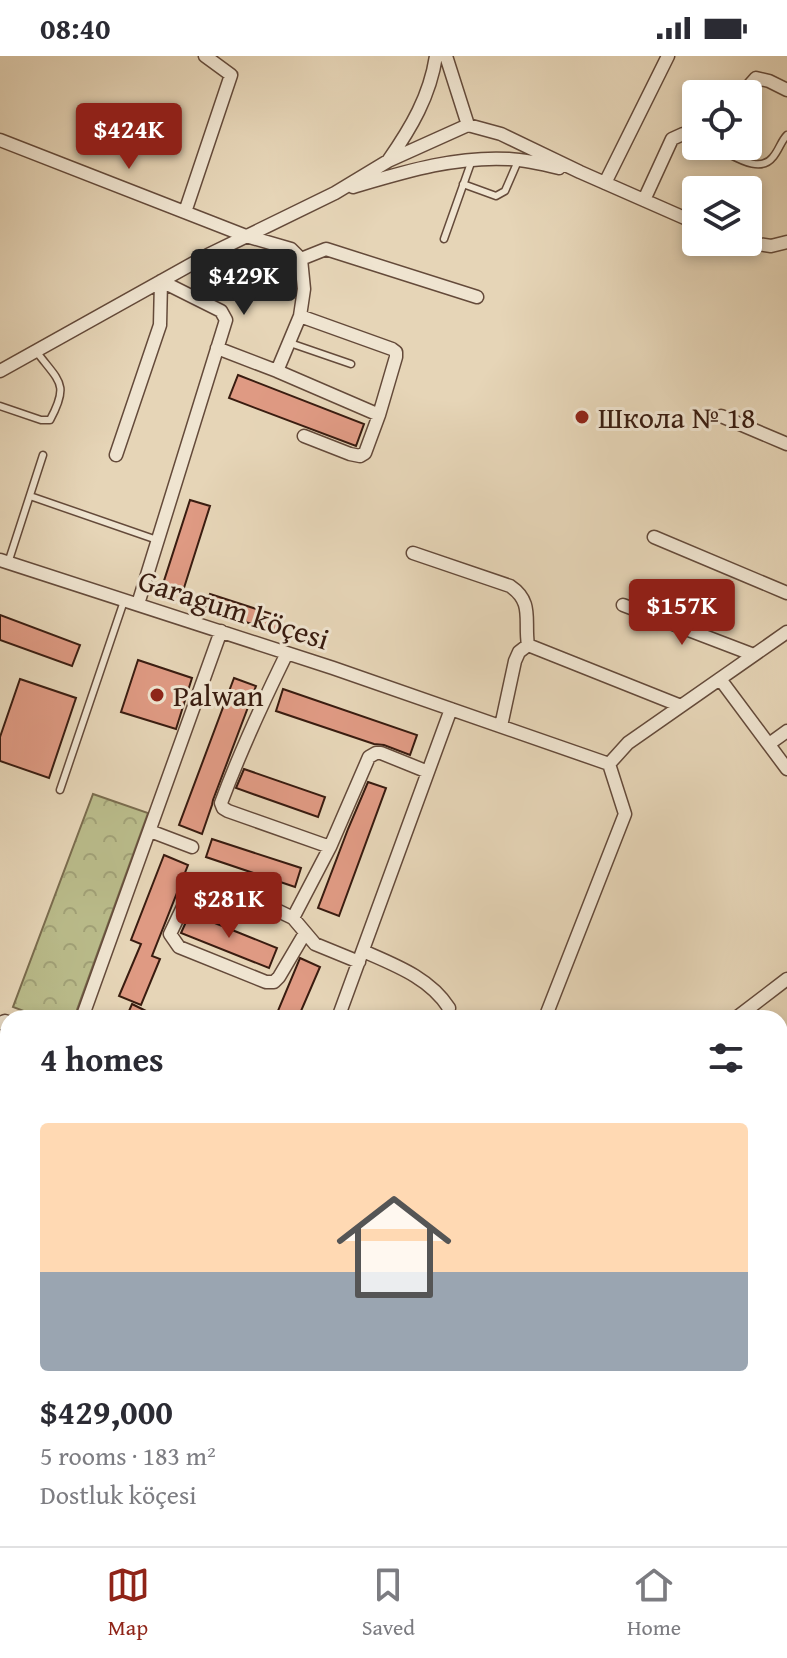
<!DOCTYPE html>
<meta charset="utf-8">
<style>
body{margin:0;font-family:"Gentium Book Plus",serif;background:#f2f2f3;color:#2b2b33;height:100vh;display:flex;flex-direction:column;font-size:30px;white-space:nowrap}
*{box-sizing:border-box;margin:0}
p{font-size:26px;color:#7c7c81}
.icon{flex:none;width:44px;height:44px;fill:none;stroke:currentColor;stroke-width:2;stroke-linecap:round;stroke-linejoin:round}
.map{position:relative;flex:1;overflow:hidden}
.panel{position:absolute;left:0px;top:954px;width:788px;height:536px;display:flex;flex-direction:column;background:#fff;border-radius:24px 24px 0 0;box-shadow:0 4px 12px #0003}
.panel>*{flex:none}
.controls{position:absolute;left:682px;top:24px;display:grid;gap:16px}
.controls a{display:grid;place-items:center;width:80px;height:80px;border-radius:8px;background:#fff;box-shadow:0 4px 12px #0003;font-size:40px}
.price{position:absolute;translate:-50% -68px;padding:0 18px;border-radius:8px;background:#8f2418;color:#fff;font-size:26px;line-height:52px;filter:drop-shadow(0 2px 4px #0008)}
.price::after{content:'';position:absolute;left:50%;top:48px;width:24px;height:18px;margin-left:-12px;background:inherit;clip-path:polygon(0 0,100% 0,50% 100%)}
.price.on{background:#222;color:#fff}
ul{padding:0;list-style:none}
li{display:grid;align-content:center;gap:16px;height:424px;padding:0 40px}
li span{display:grid;place-items:center;height:248px;border-radius:8px;color:#555}
li>.icon{margin-inline-start:auto}
span .icon{width:144px;height:144px;fill:#fffc;stroke-width:1}
li b{font-size:34px}
h2{display:flex;justify-content:space-between;align-items:center;height:96px;padding:0 40px;font-size:34px}
.status{display:flex;justify-content:space-between;align-items:center;height:56px;padding:0 40px;background:#fff;direction:ltr}
.status svg{height:22px;fill:currentColor}
.tabs{display:flex;justify-content:space-around;align-items:center;height:112px;border-top:2px solid #e1e1e2;background:#fff;font-size:22px;color:#7c7c81}
.tabs a{display:grid;justify-items:center;gap:4px}
.tabs .on{color:#8f2418}
.map>svg:first-child{display:block}
</style>
<div class="status"><b>08:40</b><svg viewBox="0 0 49 12"><path d="M0 12V9h3v3zM5 12V6h3v6zM10 12V3h3v9zM15 12V0h3v12zM26 1h20v11H26zM47 4h2v5h-2z"/></svg></div>
<div class="map">
<svg width="787" height="1490" viewBox="0 0 787 1490">
<defs>
<pattern id="park-crowns" width="20" height="18" patternUnits="userSpaceOnUse" patternTransform="scale(2)"><rect width="20" height="18" fill="#babc8b"/><path d="M2 6a3 3 0 1 1 6 0M12 15a3 3 0 1 1 6 0" fill="none" stroke="#a1a177"/></pattern>
</defs>
<rect width="100%" height="100%" fill="#e6d5b7"/>
<filter id="stains"><feTurbulence type="fractalNoise" baseFrequency=".0025" numOctaves="4"/><feColorMatrix values="0 0 0 0 .2 0 0 0 0 .09 0 0 0 0 .02 0 0 0 .5 -.17"/></filter>
<radialGradient id="worn" r=".72"><stop offset=".6" stop-color="#630" stop-opacity="0"/><stop offset="1" stop-color="#630" stop-opacity=".3"/></radialGradient>
<!-- park -->
<path fill="url(#park-crowns)" stroke="#7a6c4e" stroke-width="2" d="M 93,738 L 148,757 L 74,962 L 42,962 L 13,951 Z"/>
<!-- building -->
<path fill="#df9a83" stroke="#391c10" stroke-width="2" d="M 238,319 L 364,368 L 356,390 L 229,342 Z
M 190,444 L 210,450 L 183,535 L 163,528 Z
M 210,538 L 281,561 L 277,576 L 205,553 Z
M 0,559 L 80,589 L 72,610 L 0,584 Z
M 138,604 L 192,622 L 176,673 L 121,656 Z
M 234,622 L 256,630 L 213,744 L 212,749 L 202,778 L 179,769 Z
M 20,623 L 76,642 L 49,722 L 0,705 L 0,681 Z
M 283,633 L 417,679 L 410,699 L 384,689 L 374,688 L 276,655 Z
M 244,713 L 325,741 L 318,761 L 236,732 Z
M 368,726 L 386,732 L 339,860 L 318,852 L 348,773 Z
M 212,783 L 301,812 L 295,831 L 206,801 Z
M 164,799 L 188,809 L 152,900 L 160,903 L 141,949 L 119,940 L 141,888 L 131,884 Z
M 190,857 L 277,892 L 269,912 L 181,877 Z
M 300,902 L 320,911 L 298,962 L 275,962 Z
M 132,948 L 160,962 L 126,962 Z"/>
<g fill="none" stroke-linecap="round" stroke-linejoin="round">
<defs>
<path id="service" d="M 721,94 C 736,101 760,118 773,101 C 779,94 781,85 787,79
M 463,128 L 496,140 L 505,135 L 518,105
M 444,183 L 472,104
M 290,287 L 351,308
M 0,350 L 41,364 L 50,364 C 70,327 59,326 36,295
M 30,440 L 157,484
M 8,507 L 43,399
M 60,734 L 124,545
M 0,1365 L 8,1372"/>
<path id="minor" d="M 446,0 L 468,69
M 745,38 L 748,31 L 756,22 L 769,25 L 787,34
M 0,84 L 246,180 L 291,193 L 301,203 L 326,193 L 477,241
M 708,90 L 721,94 L 722,90
M 388,105 C 411,72 430,40 436,0
M 605,127 L 668,0
M 353,131 C 404,116 455,100 509,103 C 526,104 543,108 559,112
M 644,144 L 672,83 L 683,78 L 696,84
M 185,156 L 231,19 L 205,0
M 744,186 L 771,190 L 787,186
M 301,203 L 304,233 L 300,260 L 392,293 L 396,296 L 396,301 L 379,359 L 365,397 L 360,400 L 350,398 L 304,380
M 217,292 L 277,315 L 379,359
M 0,315 L 208,199 L 335,137 L 388,105 L 468,69 L 501,78 L 580,116 L 696,167
M 277,315 L 300,260
M 721,360 L 787,388
M 116,399 L 160,269 L 161,225 L 221,255 L 226,264 L 138,548
M 654,481 L 787,537
M 413,497 L 510,530 C 534,546 524,565 528,589
M 0,504 L 333,612 L 609,708 L 628,687 L 787,576
M 623,549 L 754,599
M 287,597 C 263,646 240,696 221,747 L 223,752 L 228,755 L 330,791
M 720,623 L 787,713
M 501,670 L 515,605 L 519,596 L 528,589 L 681,650
M 769,688 L 787,675
M 150,775 L 192,791
M 293,862 L 330,791 L 369,701 L 376,697 L 381,697 L 428,716
M 305,877 L 279,921 L 274,926 L 266,926 L 179,891 L 170,878 L 192,832 L 199,828 L 268,850 L 293,862 L 315,888 L 359,906
M 363,895 C 395,909 430,922 449,952 L 447,962
M 82,962 L 221,575
M 338,962 L 451,653
M 550,962 L 547,957 L 625,758 L 609,708
M 736,962 L 787,923
M 0,967 L 5,965 L 8,966
M 780,1189 L 787,1197
M 0,1393 L 8,1386
M 780,1409 L 787,1394
M 134,1482 L 141,1490
M 447,1482 L 454,1490
M 682,1482 L 700,1490
M 751,1482 L 752,1490
M 503,1490 L 515,1482"/>
<path id="tertiary" d="M 780,1042 L 787,1036
M 215,1490 L 225,1482"/>
<path id="primary" d="M 0,1053 L 8,1056
M 0,1077 L 8,1080
M 780,1354 L 787,1356
M 780,1378 L 787,1381"/>
</defs>
<!-- service casing -->
<use href="#service" stroke="#644a3a" stroke-width="9"/>
<!-- minor casing -->
<use href="#minor" stroke="#644a3a" stroke-width="15"/>
<!-- tertiary casing -->
<use href="#tertiary" stroke="#644a3a" stroke-width="19"/>
<!-- primary casing -->
<use href="#primary" stroke="#391c10" stroke-width="23"/>
<!-- service -->
<use href="#service" stroke="#efe4d0" stroke-width="6"/>
<!-- minor -->
<use href="#minor" stroke="#efe4d0" stroke-width="12"/>
<!-- tertiary -->
<use href="#tertiary" stroke="#efe4d0" stroke-width="16"/>
<!-- primary -->
<use href="#primary" stroke="#e6d5b7" stroke-width="20"/>
</g>
<!-- markers -->
<g fill="#8f2418" stroke="#efe4d0" stroke-width="3">
<circle cx="582" cy="361" r="8"/>
<circle cx="157" cy="639" r="8"/>
</g>
<g text-anchor="middle" dominant-baseline="central" stroke-width="6" stroke-linejoin="round" paint-order="stroke">
<!-- poi labels -->
<g font-size="30" fill="#391c10" stroke="#efe4d0" text-anchor="start">
<text x="598" y="361">Школа № 18</text>
<text x="173" y="639">Palwan</text>
</g>
<!-- street labels -->
<g font-size="30" fill="#391c10" stroke="#efe4d0">
<text transform="translate(234 553) rotate(18)">Garagum köçesi</text>
</g>
</g>
<rect width="100%" height="100%" filter="url(#stains)"/>
<rect width="100%" height="100%" fill="url(#worn)"/>
</svg>
<div class="controls">
<a><svg class="icon" aria-label="locate" viewBox="0 0 24 24"><circle cx="12" cy="12" r="6"/><path d="M12 2v4M12 18v4M2 12h4M18 12h4"/></svg></a>
<a><svg class="icon" aria-label="layers" viewBox="0 0 24 24"><path d="M12 4l9 5-9 5-9-5zM3 14l9 5 9-5"/></svg></a>
</div>
<b class="price" style="left:129px;top:115px">$424K</b>
<b class="price on" style="left:244px;top:261px">$429K</b>
<b class="price" style="left:682px;top:591px">$157K</b>
<b class="price" style="left:229px;top:884px">$281K</b>
<section class="panel">
<h2>4 homes<svg class="icon" aria-label="filters" viewBox="0 0 24 24"><path d="M4 7h16M4 17h16"/><circle cx="9" cy="7" r="2"/><circle cx="15" cy="17" r="2"/></svg></h2>
<ul>
<li><span style="background:linear-gradient(#ffd9b3 60%,#9aa5b1 0)"><svg class="icon" aria-label="home" viewBox="0 0 24 24"><path d="M3 11l9-7 9 7M6 9v11h12V9"/></svg></span><div><b>$429,000</b><p>5 rooms · 183 m²</p><p>Dostluk köçesi</p></div></li>
</ul>
</section>
</div>
<nav class="tabs">
<a class="on"><svg class="icon" aria-label="map" viewBox="0 0 24 24"><path d="M3 6l6-2 6 2 6-2v14l-6 2-6-2-6 2zM9 4v14M15 6v14"/></svg>Map</a>
<a><svg class="icon" aria-label="saved" viewBox="0 0 24 24"><path d="M7 4h10v16l-5-4-5 4z"/></svg>Saved</a>
<a><svg class="icon" aria-label="home" viewBox="0 0 24 24"><path d="M3 11l9-7 9 7M6 9v11h12V9"/></svg>Home</a>
</nav>
